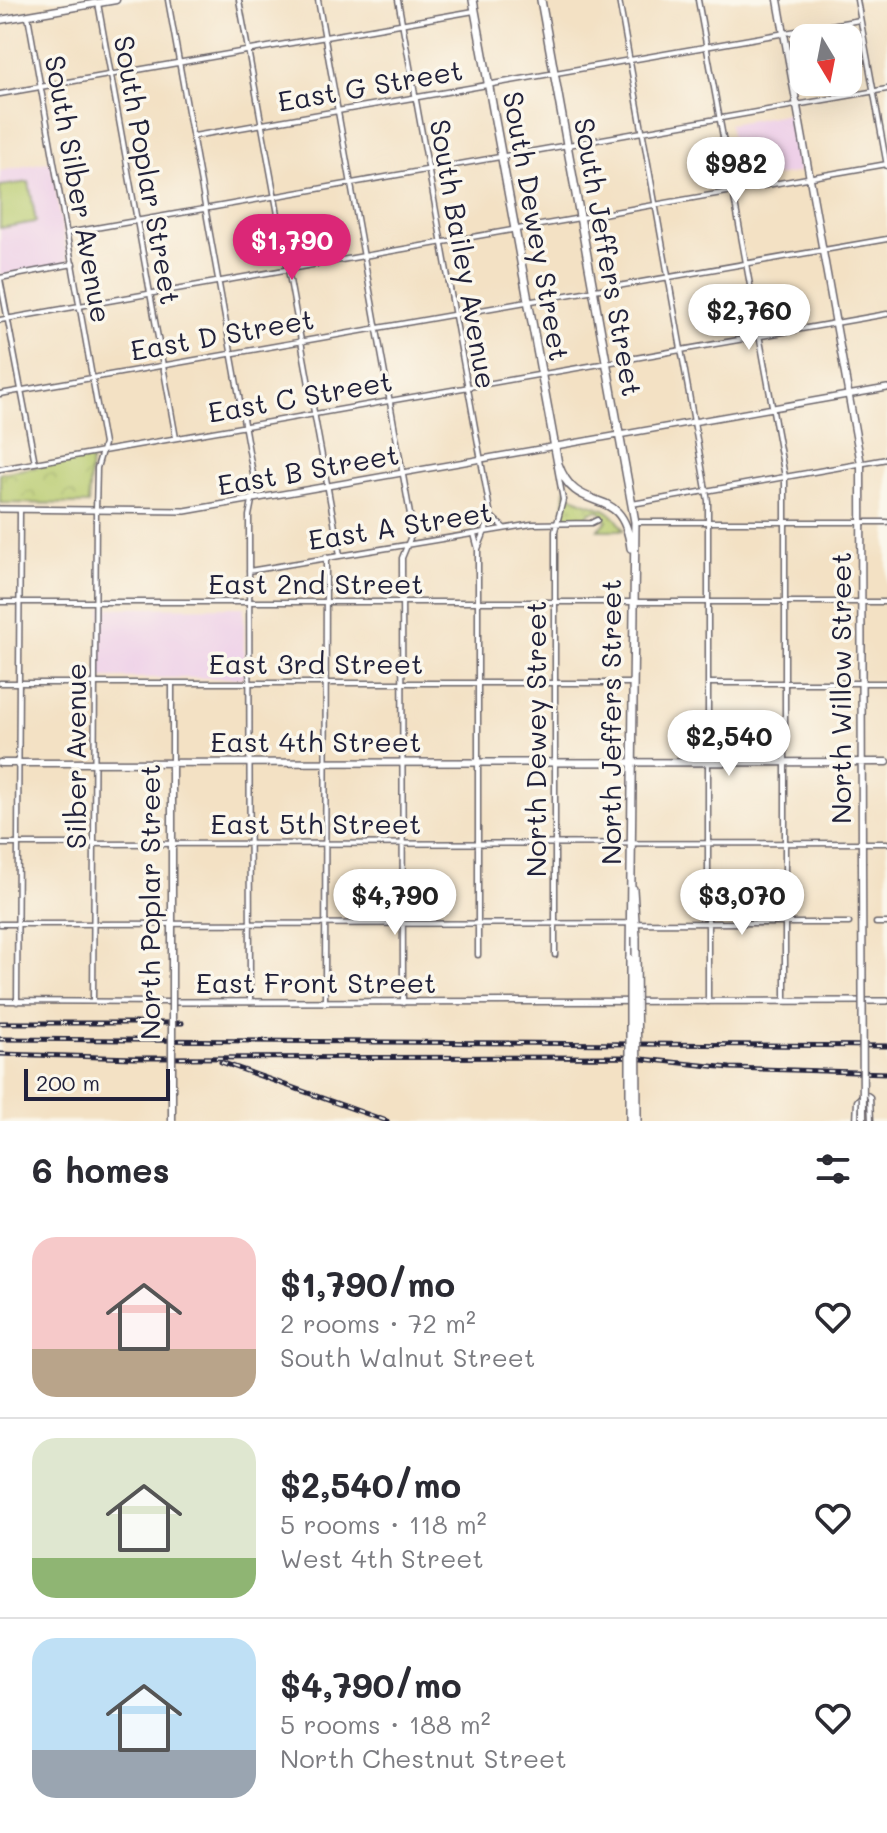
<!DOCTYPE html>
<meta charset="utf-8">
<style>
body{margin:0;font-family:Mali,sans-serif;background:#f2f2f3;color:#2b2b33;height:100vh;display:flex;flex-direction:column;font-size:30px;white-space:nowrap}
*{box-sizing:border-box;margin:0}
p{font-size:26px;color:#7c7c81}
.icon{flex:none;width:44px;height:44px;fill:none;stroke:currentColor;stroke-width:2;stroke-linecap:round;stroke-linejoin:round}
.map{position:relative;height:1121px;overflow:hidden}
.side{display:flex;flex-direction:column;background:#fff;flex:1}
.side>*{flex:none}
.needle{width:52px;rotate:170deg}
.controls{position:absolute;left:790px;top:24px;display:grid;gap:16px}
.controls a{display:grid;place-items:center;width:72px;height:72px;border-radius:16px;background:#fff;box-shadow:0 8px 32px #0002;font-size:40px}
.scale{position:absolute;left:24px;bottom:20px;width:146px;box-sizing:border-box;padding-left:8px;border:4px solid #22223b;border-top:0;font-size:22px;line-height:28px;white-space:nowrap;color:#22223b;-webkit-text-stroke:6px #fbf7ec;paint-order:stroke}
.price{position:absolute;translate:-50% -68px;padding:0 18px;border-radius:28px;background:#fff;color:#222;font-size:26px;line-height:52px;filter:drop-shadow(0 2px 4px #0008)}
.price::after{content:'';position:absolute;left:50%;top:48px;width:24px;height:18px;margin-left:-12px;background:inherit;clip-path:polygon(0 0,100% 0,50% 100%)}
.price.on{background:#db2777;color:#fff}
ul{padding:0;list-style:none}
li{display:flex;align-items:center;gap:24px;height:200px;padding:0 32px}
li+li{border-top:2px solid #e1e1e2}
li span{display:grid;place-items:center;flex:none;width:224px;height:160px;border-radius:24px;color:#555}
li>.icon{margin-inline-start:auto}
span .icon{width:96px;height:96px;fill:#fffc;stroke-width:1}
li b{font-size:34px}
h2{display:flex;justify-content:space-between;align-items:center;height:96px;padding:0 32px;font-size:34px}
.map>svg:first-child{display:block}
</style>
<div class="map">
<svg width="887" height="1121" viewBox="0 0 887 1121">
<defs>
<pattern id="grass-dots" width="8" height="8" patternUnits="userSpaceOnUse" patternTransform="scale(2)"><rect width="8" height="8" fill="#b8cb6e"/><path d="M2 2h.1M6 6h.1" fill="none" stroke="#9eae60" stroke-width="1.8" stroke-linecap="round"/></pattern>
<pattern id="park-crowns" width="20" height="18" patternUnits="userSpaceOnUse" patternTransform="scale(2)"><rect width="20" height="18" fill="#b8cb6e"/><path d="M2 6a3 3 0 1 1 6 0M12 15a3 3 0 1 1 6 0" fill="none" stroke="#9eae60"/></pattern>
</defs>
<rect width="100%" height="100%" fill="#fbf7ec"/>
<filter id="ink" filterUnits="userSpaceOnUse"><feTurbulence type="fractalNoise" baseFrequency=".0125" numOctaves="2"/><feDisplacementMap in="SourceGraphic" scale="16" xChannelSelector="R" yChannelSelector="G"/><feConvolveMatrix kernelMatrix="1 2 1 2 8 2 1 2 1" color-interpolation-filters="sRGB"/></filter>
<filter id="wash" filterUnits="userSpaceOnUse"><feTurbulence type="fractalNoise" baseFrequency=".006" numOctaves="4" result="noise"/><feDisplacementMap in="SourceGraphic" scale="32" xChannelSelector="R" yChannelSelector="G"/><feGaussianBlur stdDeviation="1.8" result="paint"/><feColorMatrix in="noise" values="0 0 0 0 0 0 0 0 0 0 0 0 0 0 0 0 0 1.4 0 .05"/><feComposite in="paint" operator="in"/></filter>
<g filter="url(#wash)">
<rect width="100%" height="100%" fill="#f3e1c4"/>
<!-- built -->
<path fill="#eed0e8" d="M 789,113 L 800,172 L 740,182 L 729,124 Z
M 51,161 L 68,263 L 0,275 L 0,171 Z
M 244,607 L 244,678 L 100,678 L 101,608 Z"/>
<!-- grass -->
<path fill="url(#grass-dots)" stroke="#6d7654" stroke-width="2" d="M 565,490 C 589,513 604,496 624,530 L 598,530 L 607,521 L 599,510 L 590,512 L 586,518 L 567,518 L 564,514 Z"/>
<!-- park -->
<path fill="url(#park-crowns)" stroke="#6d7654" stroke-width="2" d="M 91,458 L 88,504 L 0,503 L 0,473 Z"/>
<!-- garden -->
<path fill="#b8cb6e" stroke="#6d7654" stroke-width="2" d="M 29,182 L 36,222 L 0,228 L 0,186 Z"/>
</g>
<g filter="url(#ink)">
<g fill="none" stroke-linecap="round" stroke-linejoin="round">
<defs>
<path id="minor" d="M 168,0 L 255,485 L 249,516 L 250,1002
M 239,0 L 340,555
M 318,0 L 413,531 L 402,558 L 403,1003
M 398,0 L 491,516 L 478,549 L 478,955
M 619,0 L 708,501 L 708,1002
M 698,0 L 785,477 L 785,1001
M 857,0 L 887,166
M 98,3 L 176,438
M 28,16 L 104,444 L 97,468 L 96,510 L 93,1001
M 0,94 L 474,11
M 194,136 L 860,20
M 67,233 L 887,89
M 0,278 L 73,264
M 0,279 L 35,463
M 0,320 L 887,164
M 0,394 L 887,239
M 0,469 L 887,314
M 632,504 L 887,459
M 491,516 L 504,528
M 635,522 L 887,522
M 474,534 L 478,549
M 249,571 L 532,524 L 591,523 L 597,520
M 0,602 L 887,602
M 0,683 L 633,683
M 172,683 L 172,763
M 709,683 L 887,683
M 0,844 L 887,843
M 876,923 L 887,923
M 0,924 L 849,923
M 555,955 L 555,531 L 563,500 L 557,467
M 0,1001 L 170,1002
M 17,1002 L 20,510
M 325,1003 L 326,557
M 856,1121 L 857,1101 L 864,1093 L 870,1097 L 871,1121"/>
<path id="tertiary" d="M 0,509 L 185,511 L 887,388
M 171,1002 L 887,1001"/>
<path id="secondary" d="M 778,0 L 861,464 L 862,862
M 0,20 L 116,0
M 0,763 L 887,762
M 172,935 L 172,763"/>
<path id="trunk" d="M 473,0 L 558,464 C 578,520 622,479 631,548
M 541,0 L 635,522 L 630,959
M 633,889 L 636,937"/>
</defs>
<!-- minor casing -->
<use href="#minor" stroke="#6b656b" stroke-width="7"/>
<!-- tertiary casing -->
<use href="#tertiary" stroke="#6b656b" stroke-width="8"/>
<!-- secondary casing -->
<use href="#secondary" stroke="#6b656b" stroke-width="9"/>
<!-- trunk casing -->
<use href="#trunk" stroke="#6b656b" stroke-width="10"/>
<!-- minor -->
<use href="#minor" stroke="#fff" stroke-width="4"/>
<!-- tertiary -->
<use href="#tertiary" stroke="#fff" stroke-width="5"/>
<!-- secondary -->
<use href="#secondary" stroke="#fff" stroke-width="6"/>
<!-- trunk -->
<use href="#trunk" stroke="#fff" stroke-width="7"/>
<defs>
<path id="rail" d="M 0,1023 L 182,1023
M 0,1039 L 887,1046
M 0,1054 L 135,1058 L 623,1057 L 730,1068 L 887,1073
M 221,1062 L 387,1121"/>
</defs>
<!-- rail casing -->
<use href="#rail" stroke="#22223b" stroke-width="5"/>
<!-- rail -->
<use href="#rail" stroke="#fbf7ec" stroke-width="2" stroke-dasharray="6" stroke-linecap="butt"/>
<defs>
<path id="secondary-bridge" d="M 862,862 L 863,1121
M 172,935 L 172,1121"/>
<path id="trunk-bridge" d="M 636,937 L 637,1121
M 630,959 L 630,1121"/>
</defs>
<!-- secondary-bridge casing -->
<use href="#secondary-bridge" stroke="#6b656b" stroke-width="9" stroke-linecap="butt"/>
<!-- trunk-bridge casing -->
<use href="#trunk-bridge" stroke="#6b656b" stroke-width="10" stroke-linecap="butt"/>
<!-- secondary-bridge -->
<use href="#secondary-bridge" stroke="#fff" stroke-width="6"/>
<!-- trunk-bridge -->
<use href="#trunk-bridge" stroke="#fff" stroke-width="7"/>
</g>
</g>
<g text-anchor="middle" dominant-baseline="central" stroke-width="7" stroke-linejoin="round" paint-order="stroke">
<!-- street labels -->
<g font-size="28" fill="#22223b" stroke="#fbf7ec">
<text transform="translate(370 85) rotate(-10)">East G Street</text>
<text transform="translate(148 170) rotate(80)">South Poplar Street</text>
<text transform="translate(79 189) rotate(80)">South Silber Avenue</text>
<text transform="translate(537 226) rotate(80)">South Dewey Street</text>
<text transform="translate(464 254) rotate(80)">South Bailey Avenue</text>
<text transform="translate(609 257) rotate(80)">South Jeffers Street</text>
<text transform="translate(222 334) rotate(-10)">East D Street</text>
<text transform="translate(300 396) rotate(-10)">East C Street</text>
<text transform="translate(308 469) rotate(-10)">East B Street</text>
<text transform="translate(400 525) rotate(-9)">East A Street</text>
<text x="316" y="583">East 2nd Street</text>
<text x="316" y="663">East 3rd Street</text>
<text transform="translate(840 688) rotate(-90)">North Willow Street</text>
<text transform="translate(610 722) rotate(-90)">North Jeffers Street</text>
<text transform="translate(535 739) rotate(-90)">North Dewey Street</text>
<text x="316" y="741">East 4th Street</text>
<text transform="translate(75 756) rotate(-90)">Silber Avenue</text>
<text x="316" y="823">East 5th Street</text>
<text transform="translate(149 902) rotate(-90)">North Poplar Street</text>
<text x="316" y="982">East Front Street</text>
</g>
</g>
</svg>
<div class="controls">
<a><svg class="needle" viewBox="-14 -14 28 28"><path d="M0-13l5 13h-10z" fill="#e53935"/><path d="M0 13l5-13h-10z" fill="#7c7c81"/></svg></a>
</div>
<div class="scale">200 m</div>
<b class="price" style="left:736px;top:205px">$982</b>
<b class="price on" style="left:292px;top:282px">$1,790</b>
<b class="price" style="left:749px;top:352px">$2,760</b>
<b class="price" style="left:729px;top:778px">$2,540</b>
<b class="price" style="left:395px;top:937px">$4,790</b>
<b class="price" style="left:742px;top:937px">$3,070</b>
</div>
<section class="side">
<h2>6 homes<svg class="icon" aria-label="filters" viewBox="0 0 24 24"><path d="M4 7h16M4 17h16"/><circle cx="9" cy="7" r="2"/><circle cx="15" cy="17" r="2"/></svg></h2>
<ul>
<li><span style="background:linear-gradient(#f6c9c9 70%,#b9a48a 0)"><svg class="icon" aria-label="home" viewBox="0 0 24 24"><path d="M3 11l9-7 9 7M6 9v11h12V9"/></svg></span><div><b>$1,790/mo</b><p>2 rooms · 72 m²</p><p>South Walnut Street</p></div><svg class="icon" aria-label="heart" viewBox="0 0 24 24"><path d="M12 20l-8-8c-3-5 5-10 8-4 3-6 11-1 8 4z"/></svg></li>
<li><span style="background:linear-gradient(#dfe7d0 75%,#8fb573 0)"><svg class="icon" aria-label="home" viewBox="0 0 24 24"><path d="M3 11l9-7 9 7M6 9v11h12V9"/></svg></span><div><b>$2,540/mo</b><p>5 rooms · 118 m²</p><p>West 4th Street</p></div><svg class="icon" aria-label="heart" viewBox="0 0 24 24"><path d="M12 20l-8-8c-3-5 5-10 8-4 3-6 11-1 8 4z"/></svg></li>
<li><span style="background:linear-gradient(#bfe0f5 70%,#9aa5b1 0)"><svg class="icon" aria-label="home" viewBox="0 0 24 24"><path d="M3 11l9-7 9 7M6 9v11h12V9"/></svg></span><div><b>$4,790/mo</b><p>5 rooms · 188 m²</p><p>North Chestnut Street</p></div><svg class="icon" aria-label="heart" viewBox="0 0 24 24"><path d="M12 20l-8-8c-3-5 5-10 8-4 3-6 11-1 8 4z"/></svg></li>
</ul>
</section>
